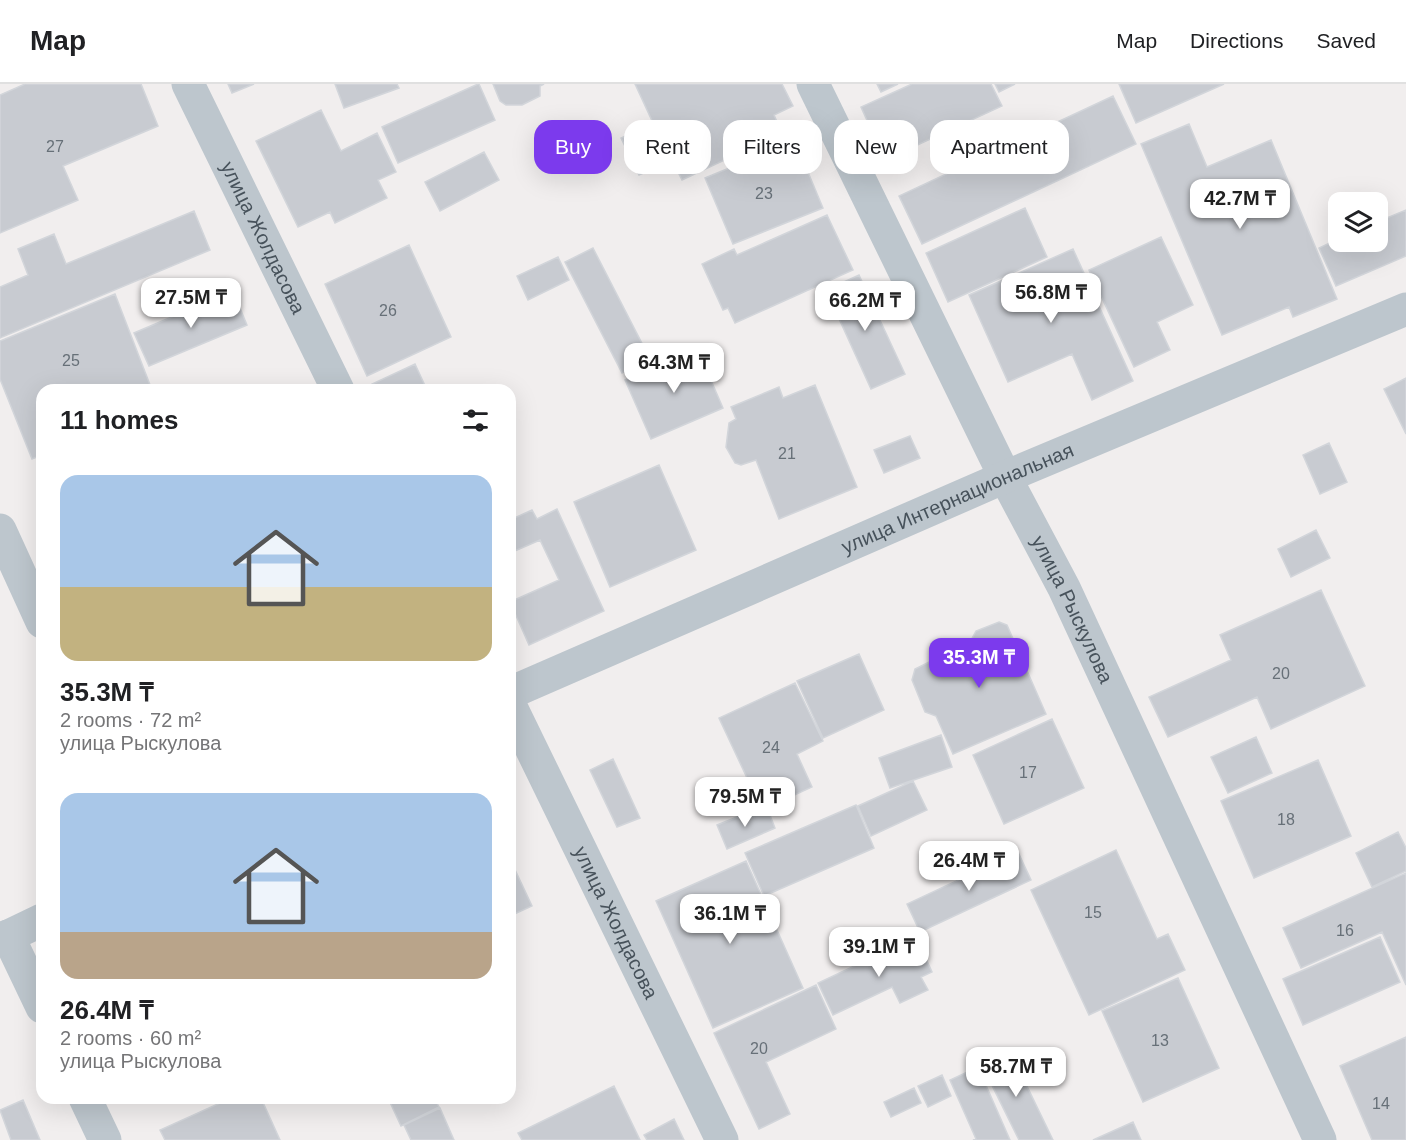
<!DOCTYPE html>
<meta charset="utf-8">
<style>
body{margin:0;font-family:Helvetica,sans-serif;background:#f2f2f2;color:#202124;height:100vh;display:flex;flex-direction:column;font-size:22px;white-space:nowrap}
*{box-sizing:border-box;margin:0}
p{font-size:20px;color:#757577}
.icon{flex:none;width:33px;height:33px;fill:none;stroke:currentColor;stroke-width:2;stroke-linecap:round;stroke-linejoin:round}
.map{position:relative;flex:1;overflow:hidden}
.sheet{position:absolute;left:36px;top:300px;width:480px;height:720px;display:flex;flex-direction:column;background:#fff;border-radius:18px;box-shadow:0 6px 24px #0002}
.sheet>*{flex:none}
.banner{position:absolute;left:534px;top:36px;width:570px;height:54px;display:flex;gap:12px}
.controls{position:absolute;left:1328px;top:108px;display:grid;gap:12px}
.controls a{display:grid;place-items:center;width:60px;height:60px;border-radius:12px;background:#fff;box-shadow:0 6px 24px #0002;font-size:30px}
.price{position:absolute;translate:-50% -51px;padding:0 14px;border-radius:12px;background:#fff;color:#222;font-size:20px;line-height:39px;filter:drop-shadow(0 2px 3px #0008)}
.price::after{content:'';position:absolute;left:50%;top:36px;width:18px;height:14px;margin-left:-9px;background:inherit;clip-path:polygon(0 0,100% 0,50% 100%)}
.price.active{background:#7c3aed;color:#fff}
ul{padding:0;list-style:none}
li{display:grid;align-content:center;gap:12px;height:318px;padding:0 24px}
li span{display:grid;place-items:center;height:186px;border-radius:18px;color:#555}
li>.icon{margin-inline-start:auto}
span .icon{width:108px;height:108px;fill:#fffc;stroke-width:1}
li b{font-size:26px}
h2{display:flex;justify-content:space-between;align-items:center;height:72px;padding:0 24px;font-size:26px}
.pill{padding:0 21px;border-radius:18px;background:#fff;box-shadow:0 6px 24px #0002;font-size:21px;line-height:54px}
.pill.active{background:#7c3aed;color:#fff}
header{display:flex;align-items:center;gap:36px;box-sizing:border-box;height:84px;padding:0 30px;background:#fff;border-bottom:2px solid #e0e0e0}
header strong{font-size:28px}
nav{display:flex;gap:33px;margin-inline-start:auto;font-size:21px}
.map>svg:first-child{display:block}
</style>
<header>
<strong>Map</strong>
<nav><a>Map</a><a>Directions</a><a>Saved</a></nav>
</header>
<div class="map">
<svg width="1406" height="1056" viewBox="0 0 1406 1056">
<rect width="100%" height="100%" fill="#f1eeee"/>
<!-- building -->
<path fill="#c8cbd1" stroke="#d2d5da" stroke-width="1.5" d="M 25,0 L 141,0 L 158,42 L 63,82 L 78,116 L 0,149 L 0,11 Z
M 228,0 L 254,0 L 232,9 Z
M 335,0 L 397,0 L 399,4 L 344,24 Z
M 478,0 L 479,0 L 495,36 L 398,79 L 382,43 Z
M 493,0 L 544,0 L 540,2 L 540,12 L 522,21 L 506,21 L 500,17 Z
M 635,0 L 782,0 L 793,22 L 774,31 L 782,49 L 682,96 L 672,76 L 639,91 L 621,54 L 653,39 Z
M 877,0 L 898,0 L 881,8 Z
M 912,0 L 991,0 L 1002,22 L 885,76 L 861,23 Z
M 995,0 L 1015,0 L 999,8 Z
M 1119,0 L 1224,0 L 1136,39 Z
M 1113,12 L 1136,60 L 922,160 L 899,112 Z
M 321,26 L 341,67 L 377,49 L 396,88 L 378,96 L 387,114 L 335,139 L 330,128 L 298,143 L 256,57 Z
M 1189,40 L 1207,83 L 1271,56 L 1337,215 L 1293,233 L 1289,223 L 1222,251 L 1141,60 Z
M 795,57 L 823,124 L 733,160 L 705,94 Z
M 484,68 L 499,96 L 440,127 L 425,98 Z
M 1025,124 L 1047,173 L 948,218 L 926,169 Z
M 1406,126 L 1406,172 L 1336,202 L 1319,164 L 1338,155 L 1338,158 L 1377,158 L 1377,138 Z
M 194,127 L 210,166 L 0,254 L 0,203 L 28,191 L 18,165 L 54,150 L 66,180 Z
M 827,131 L 853,186 L 735,239 L 728,224 L 723,226 L 702,180 L 734,165 L 737,171 Z
M 1161,153 L 1193,221 L 1157,238 L 1170,266 L 1134,283 L 1089,186 Z
M 409,161 L 451,253 L 367,292 L 325,200 Z
M 593,164 L 650,275 L 622,289 L 565,178 Z
M 1073,165 L 1133,297 L 1092,316 L 1072,270 L 1008,298 L 969,211 Z
M 558,173 L 569,196 L 528,216 L 517,192 Z
M 859,191 L 905,290 L 871,305 L 826,206 Z
M 233,207 L 247,241 L 149,282 L 134,249 Z
M 115,210 L 152,306 L 42,306 L 42,371 L 32,375 L 0,295 L 0,257 Z
M 697,264 L 723,324 L 651,355 L 625,296 Z
M 415,280 L 427,306 L 375,306 L 372,300 Z
M 1406,294 L 1406,350 L 1384,305 Z
M 815,301 L 857,403 L 779,435 L 756,376 L 741,381 L 735,379 L 726,363 L 729,339 L 736,335 L 731,323 L 779,303 L 783,314 Z
M 910,352 L 920,374 L 884,389 L 874,366 Z
M 1329,359 L 1347,398 L 1320,410 L 1303,371 Z
M 659,381 L 696,466 L 610,503 L 574,418 Z
M 557,425 L 604,527 L 529,561 L 510,518 L 559,496 L 540,456 L 510,469 L 510,436 L 532,426 L 537,435 Z
M 1316,446 L 1330,474 L 1291,493 L 1278,465 Z
M 1321,506 L 1365,602 L 1271,645 L 1257,613 L 1168,653 L 1149,613 L 1231,576 L 1220,551 Z
M 999,538 L 1007,541 L 1046,630 L 953,670 L 936,632 L 925,628 L 912,596 L 915,585 L 970,558 L 976,547 Z
M 859,570 L 884,626 L 823,654 L 797,597 Z
M 795,599 L 823,657 L 797,670 L 812,703 L 762,726 L 719,634 Z
M 1052,635 L 1084,704 L 1004,740 L 973,671 Z
M 941,651 L 952,683 L 890,704 L 879,674 Z
M 1256,653 L 1272,689 L 1228,709 L 1211,673 Z
M 613,675 L 640,734 L 617,743 L 590,686 Z
M 1318,676 L 1351,752 L 1254,794 L 1221,717 Z
M 913,697 L 927,726 L 871,752 L 858,722 Z
M 856,721 L 874,764 L 764,812 L 745,769 Z
M 768,726 L 775,744 L 727,765 L 717,741 L 747,729 L 748,734 Z
M 1398,748 L 1406,764 L 1406,787 L 1372,803 L 1356,769 Z
M 1116,766 L 1157,855 L 1168,850 L 1185,886 L 1089,931 L 1031,806 Z
M 1018,768 L 1031,796 L 920,848 L 907,820 Z
M 510,775 L 532,822 L 510,832 Z
M 746,777 L 803,904 L 713,944 L 656,817 Z
M 1406,789 L 1406,901 L 1382,848 L 1301,884 L 1283,844 Z
M 916,853 L 932,888 L 921,893 L 928,906 L 900,919 L 892,903 L 833,931 L 818,899 Z
M 1380,853 L 1400,898 L 1303,941 L 1283,895 Z
M 1178,894 L 1219,984 L 1143,1018 L 1102,927 Z
M 816,901 L 836,945 L 766,978 L 790,1030 L 759,1045 L 714,949 Z
M 1406,953 L 1406,1056 L 1372,1056 L 1340,982 Z
M 1009,965 L 1053,1056 L 1019,1056 L 981,979 Z
M 978,983 L 1010,1056 L 973,1056 L 976,1055 L 950,996 Z
M 942,991 L 951,1012 L 928,1023 L 918,1002 Z
M 614,1002 L 640,1056 L 522,1056 L 518,1049 Z
M 914,1004 L 921,1019 L 891,1033 L 884,1018 Z
M 231,1014 L 261,1014 L 280,1056 L 165,1056 L 160,1046 Z
M 388,1014 L 434,1014 L 439,1023 L 401,1042 Z
M 23,1016 L 40,1056 L 11,1056 L 0,1026 Z
M 440,1024 L 454,1056 L 411,1056 L 404,1041 Z
M 674,1035 L 684,1056 L 647,1056 L 644,1051 Z
M 1133,1038 L 1141,1056 L 1093,1056 Z"/>
<g fill="none" stroke-linecap="round" stroke-linejoin="round">
<!-- minor -->
<g stroke="#bdc6cd" stroke-width="33">
<path id="s1" d="M 188,0 L 338,306"/>
<path id="s2" d="M 813,0 L 1005,393 L 1064,504 L 1320,1056"/>
<path d="M 0,446 L 42,538"/>
<path id="s3" d="M 510,609 L 1005,393 L 1406,225"/>
<path id="s4" d="M 510,621 L 722,1056"/>
<path d="M 8,852 L 42,923"/>
<path d="M 0,856 L 42,836"/>
<path d="M 85,1014 L 105,1056"/>
</g>
</g>
<g text-anchor="middle" dominant-baseline="central" stroke-width="4.5" stroke-linejoin="round" paint-order="stroke">
<!-- number labels -->
<g font-size="16" fill="#677078">
<text x="55" y="62">27</text>
<text x="764" y="109">23</text>
<text x="388" y="226">26</text>
<text x="71" y="276">25</text>
<text x="787" y="369">21</text>
<text x="1281" y="589">20</text>
<text x="771" y="663">24</text>
<text x="1028" y="688">17</text>
<text x="1286" y="735">18</text>
<text x="1093" y="828">15</text>
<text x="1345" y="846">16</text>
<text x="1160" y="956">13</text>
<text x="759" y="964">20</text>
<text x="1381" y="1019">14</text>
</g>
<!-- street labels -->
<g font-size="20" fill="#47525b" stroke="#fff">
<text stroke="none"><textPath href="#s1" startOffset="171">улица Жолдасова</textPath></text>
<text stroke="none"><textPath href="#s3" startOffset="488">улица Интернациональная</textPath></text>
<text stroke="none"><textPath href="#s2" startOffset="586">улица Рыскулова</textPath></text>
<text stroke="none"><textPath href="#s4" startOffset="242">улица Жолдасова</textPath></text>
</g>
</g>
</svg>
<div class="controls">
<a><svg class="icon" aria-label="layers" viewBox="0 0 24 24"><path d="M12 4l9 5-9 5-9-5zM3 14l9 5 9-5"/></svg></a>
</div>
<b class="price" style="left:1240px;top:146px">42.7M ₸</b>
<b class="price" style="left:1051px;top:240px">56.8M ₸</b>
<b class="price" style="left:191px;top:245px">27.5M ₸</b>
<b class="price" style="left:865px;top:248px">66.2M ₸</b>
<b class="price" style="left:674px;top:310px">64.3M ₸</b>
<b class="price active" style="left:979px;top:605px">35.3M ₸</b>
<b class="price" style="left:745px;top:744px">79.5M ₸</b>
<b class="price" style="left:969px;top:808px">26.4M ₸</b>
<b class="price" style="left:730px;top:861px">36.1M ₸</b>
<b class="price" style="left:879px;top:894px">39.1M ₸</b>
<b class="price" style="left:1016px;top:1014px">58.7M ₸</b>
<div class="banner">
<a class="pill active">Buy</a>
<a class="pill">Rent</a>
<a class="pill">Filters</a>
<a class="pill">New</a>
<a class="pill">Apartment</a>
</div>
<section class="sheet">
<h2>11 homes<svg class="icon" aria-label="filters" viewBox="0 0 24 24"><path d="M4 7h16M4 17h16"/><circle cx="9" cy="7" r="2"/><circle cx="15" cy="17" r="2"/></svg></h2>
<ul>
<li><span style="background:linear-gradient(#a9c7e8 60%,#c2b280 0)"><svg class="icon" aria-label="home" viewBox="0 0 24 24"><path d="M3 11l9-7 9 7M6 9v11h12V9"/></svg></span><div><b>35.3M ₸</b><p>2 rooms · 72 m²</p><p>улица Рыскулова</p></div></li>
<li><span style="background:linear-gradient(#a9c7e8 75%,#b9a48a 0)"><svg class="icon" aria-label="home" viewBox="0 0 24 24"><path d="M3 11l9-7 9 7M6 9v11h12V9"/></svg></span><div><b>26.4M ₸</b><p>2 rooms · 60 m²</p><p>улица Рыскулова</p></div></li>
</ul>
</section>
</div>
